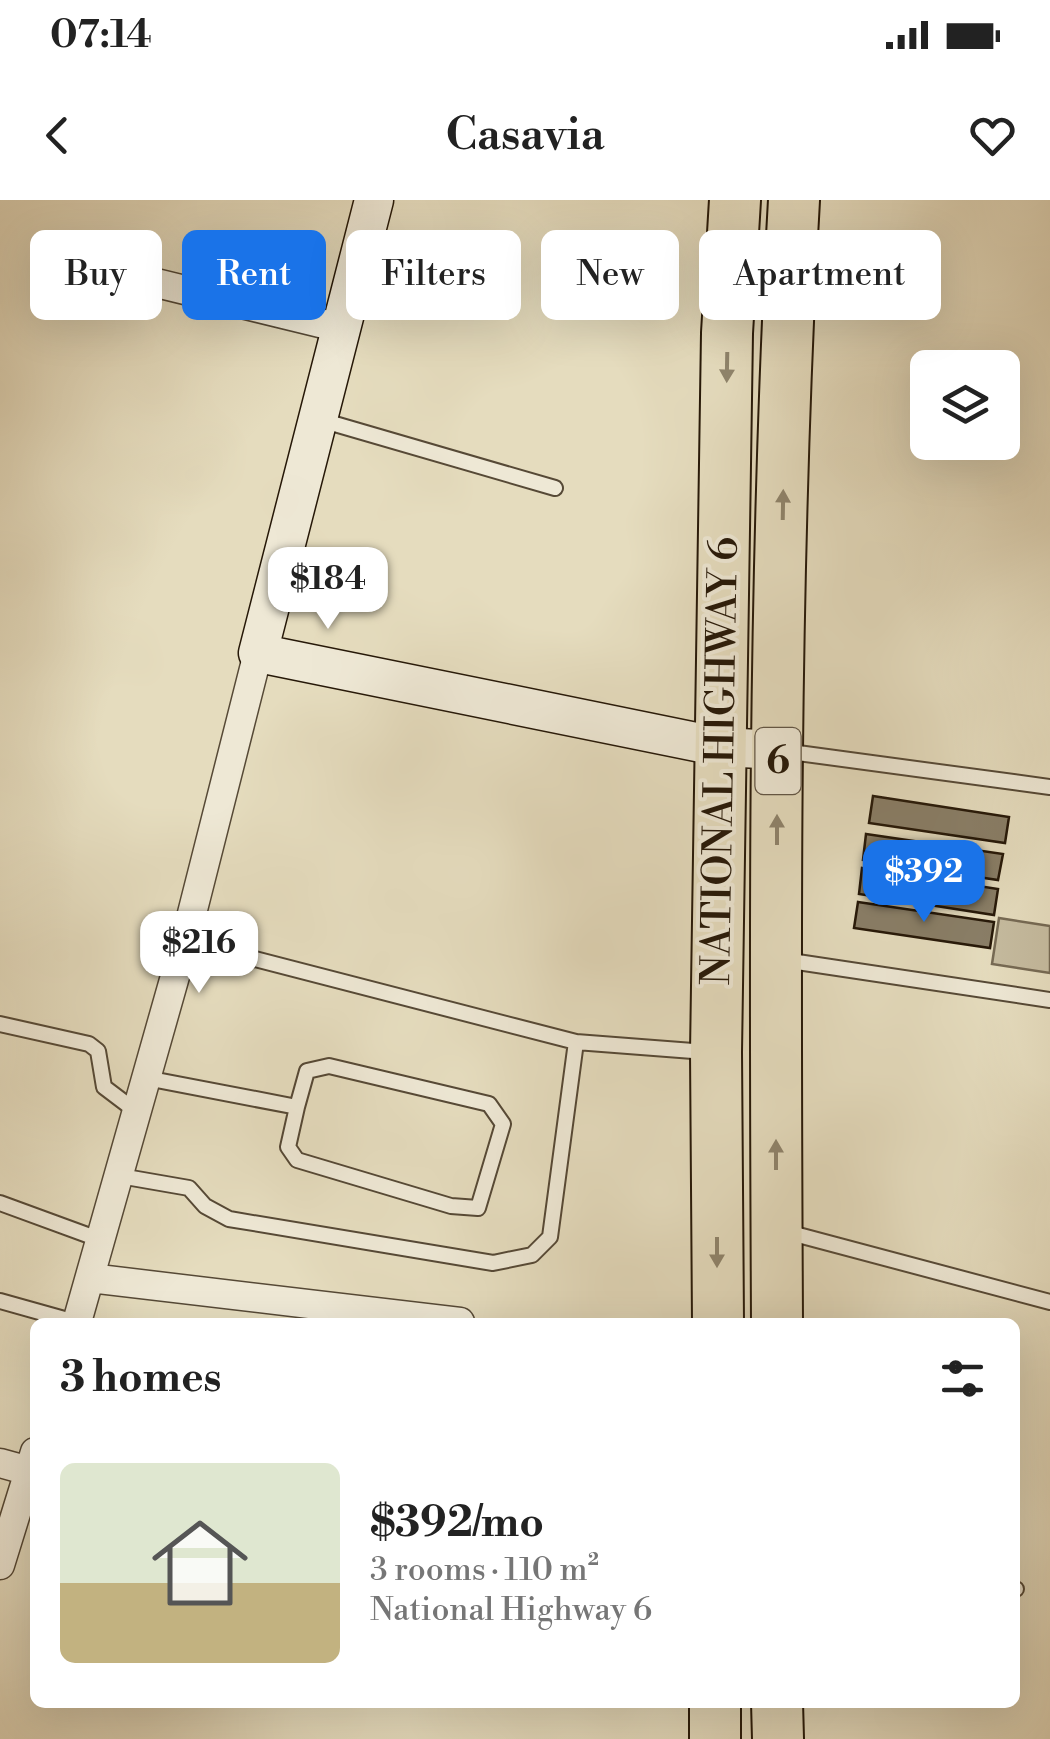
<!DOCTYPE html>
<meta charset="utf-8">
<style>
body{margin:0;font-family:"Libre Bodoni",serif;background:#f2f2f2;color:#222;height:100vh;display:flex;flex-direction:column;font-size:38px;white-space:nowrap}
*{box-sizing:border-box;margin:0}
p{font-size:32px;color:#767676}
.icon{flex:none;width:55px;height:55px;fill:none;stroke:currentColor;stroke-width:2;stroke-linecap:round;stroke-linejoin:round}
.map{position:relative;flex:1;overflow:hidden}
.panel{position:absolute;left:30px;top:1118px;width:990px;height:390px;display:flex;flex-direction:column;background:#fff;border-radius:15px;box-shadow:0 10px 40px #0002}
.panel>*{flex:none}
.guide{position:absolute;left:30px;top:30px;width:990px;height:90px;display:flex;gap:20px}
.fabs{position:absolute;left:910px;top:150px;display:grid;gap:20px}
.fabs a{display:grid;place-items:center;width:110px;height:110px;border-radius:15px;background:#fff;box-shadow:0 10px 40px #0002;font-size:50px}
.price{position:absolute;translate:-50% -85px;padding:0 22px;border-radius:20px;background:#fff;color:#222;font-size:32px;line-height:65px;filter:drop-shadow(0 2px 5px #0008)}
.price::after{content:'';position:absolute;left:50%;top:60px;width:30px;height:22px;margin-left:-15px;background:inherit;clip-path:polygon(0 0,100% 0,50% 100%)}
.price.on{background:#1a73e8;color:#fff}
ul{padding:0;list-style:none}
li{display:flex;align-items:center;gap:30px;height:250px;padding:0 30px}
li span{display:grid;place-items:center;flex:none;width:280px;height:200px;border-radius:15px;color:#555}
li>.icon{margin-inline-start:auto}
span .icon{width:120px;height:120px;fill:#fffc;stroke-width:1}
li b{font-size:42px}
h2{display:flex;justify-content:space-between;align-items:center;height:120px;padding:0 30px;font-size:42px}
.tag{padding:0 35px;border-radius:15px;background:#fff;box-shadow:0 10px 40px #0002;font-size:35px;line-height:90px}
.tag.on{background:#1a73e8;color:#fff}
.status{display:flex;justify-content:space-between;align-items:center;height:70px;padding:0 50px;background:#fff;direction:ltr}
.status svg{height:28px;fill:currentColor}
header{display:flex;justify-content:space-between;align-items:center;height:130px;padding:0 30px;background:#fff;font-size:45px;font-weight:600}
.map>svg:first-child{display:block}
</style>
<div class="status"><b>07:14</b><svg viewBox="0 0 49 12"><path d="M0 12V9h3v3zM5 12V6h3v6zM10 12V3h3v9zM15 12V0h3v12zM26 1h20v11H26zM47 4h2v5h-2z"/></svg></div>
<header><svg class="icon" aria-label="back" viewBox="0 0 24 24"><path d="M15 5l-7 7 7 7"/></svg>Casavia<svg class="icon" aria-label="heart" viewBox="0 0 24 24"><path d="M12 20l-8-8c-3-5 5-10 8-4 3-6 11-1 8 4z"/></svg></header>
<div class="map">
<svg width="1050" height="1539" viewBox="0 0 1050 1539">
<rect width="100%" height="100%" fill="#e5dcbe"/>
<filter id="stains"><feTurbulence type="fractalNoise" baseFrequency=".002" numOctaves="4"/><feColorMatrix values="0 0 0 0 .2 0 0 0 0 .09 0 0 0 0 .02 0 0 0 .5 -.17"/></filter>
<radialGradient id="worn" r=".72"><stop offset=".6" stop-color="#630" stop-opacity="0"/><stop offset="1" stop-color="#630" stop-opacity=".3"/></radialGradient>
<!-- green -->
<path fill="#c5bb9f" stroke="#766a54" stroke-width="2.5" d="M 999,718 L 1050,726 L 1050,773 L 992,764 Z"/>
<!-- building -->
<path fill="#897e67" stroke="#261808" stroke-width="2.5" d="M 873,596 L 1009,617 L 1005,643 L 869,623 Z
M 866,634 L 1003,654 L 998,680 L 863,660 Z
M 862,668 L 998,689 L 994,715 L 859,694 Z
M 858,702 L 994,722 L 990,748 L 854,728 Z"/>
<g fill="none" stroke-linecap="round" stroke-linejoin="round">
<defs>
<path id="lane" d="M 321,220 L 555,288
M 783,551 L 1050,587
M 185,741 L 576,842 L 706,852
M 784,760 L 1050,800
M 0,824 L 89,844 L 98,851 L 104,887 L 137,912
M 146,878 L 297,907 L 307,871 L 329,866 L 489,904 L 503,924 L 478,1008 L 451,1006 L 297,960 L 288,947 L 297,907
M 120,976 L 189,988 L 205,1006 L 229,1019 L 493,1063 L 532,1055 L 550,1037 L 576,842
M 0,1003 L 101,1040
M 787,1032 L 1050,1102
M 0,1101 L 75,1122
M 1015,1389 L 1016,1389"/>
<path id="street" d="M 54,58 L 340,128
M 90,1078 L 460,1122
M 77,1122 L 185,741 L 258,453
M 0,1263 L 29,1271
M 0,1365 L 35,1252"/>
<path id="secondary" d="M 374,0 L 258,453 L 721,547 L 778,550"/>
<path id="highway" d="M 718,1122 L 716,852 L 727,133 L 735,0
M 777,1122 C 775,749 773,373 794,0
M 777,1502 L 778,1539
M 715,1539 L 715,1502"/>
</defs>
<!-- lane casing -->
<use href="#lane" stroke="#564936" stroke-width="18"/>
<!-- street casing -->
<use href="#street" stroke="#564936" stroke-width="31"/>
<!-- secondary casing -->
<use href="#secondary" stroke="#261808" stroke-width="41"/>
<!-- highway casing -->
<use href="#highway" stroke="#261808" stroke-width="54"/>
<!-- lane -->
<use href="#lane" stroke="#eee8d5" stroke-width="14"/>
<!-- street -->
<use href="#street" stroke="#eee8d5" stroke-width="28"/>
<!-- secondary -->
<use href="#secondary" stroke="#eee8d5" stroke-width="38"/>
<!-- highway -->
<use href="#highway" stroke="#e5dcbe" stroke-width="50"/>
</g>
<!-- one-way arrows -->
<defs><path id="oneway-solid" d="M-6-.8H1V-3.2L6.5 0L1 3.2V.8H-6Z" transform="scale(2.5)"/></defs>
<g fill="#8f846c">
<use href="#oneway-solid" transform="translate(727 167) rotate(91)"/>
<use href="#oneway-solid" transform="translate(783 305) rotate(-89)"/>
<use href="#oneway-solid" transform="translate(777 630) rotate(-90)"/>
<use href="#oneway-solid" transform="translate(776 955) rotate(-90)"/>
<use href="#oneway-solid" transform="translate(717 1052) rotate(90)"/>
</g>
<g text-anchor="middle" dominant-baseline="central" stroke-width="8" stroke-linejoin="round" paint-order="stroke">
<!-- shield labels -->
<rect fill="#eee8d5" stroke="#625646" stroke-width="2.5" x="755.5" y="528" width="45" height="66" rx="8"/>
<g font-size="38" font-weight="bold" fill="#261808">
<text x="778" y="561">6</text>
</g>
<!-- street labels -->
<g font-size="40" fill="#261808" stroke="#eee8d5">
<text transform="translate(721 561) rotate(-89)">NATIONAL HIGHWAY 6</text>
</g>
</g>
<rect width="100%" height="100%" filter="url(#stains)"/>
<rect width="100%" height="100%" fill="url(#worn)"/>
</svg>
<div class="fabs">
<a><svg class="icon" aria-label="layers" viewBox="0 0 24 24"><path d="M12 4l9 5-9 5-9-5zM3 14l9 5 9-5"/></svg></a>
</div>
<b class="price" style="left:328px;top:432px">$184</b>
<b class="price on" style="left:924px;top:725px">$392</b>
<b class="price" style="left:199px;top:796px">$216</b>
<div class="guide">
<a class="tag">Buy</a>
<a class="tag on">Rent</a>
<a class="tag">Filters</a>
<a class="tag">New</a>
<a class="tag">Apartment</a>
</div>
<section class="panel">
<h2>3 homes<svg class="icon" aria-label="filters" viewBox="0 0 24 24"><path d="M4 7h16M4 17h16"/><circle cx="9" cy="7" r="2"/><circle cx="15" cy="17" r="2"/></svg></h2>
<ul>
<li><span style="background:linear-gradient(#dfe7d0 60%,#c2b280 0)"><svg class="icon" aria-label="home" viewBox="0 0 24 24"><path d="M3 11l9-7 9 7M6 9v11h12V9"/></svg></span><div><b>$392/mo</b><p>3 rooms · 110 m²</p><p>National Highway 6</p></div></li>
</ul>
</section>
</div>
